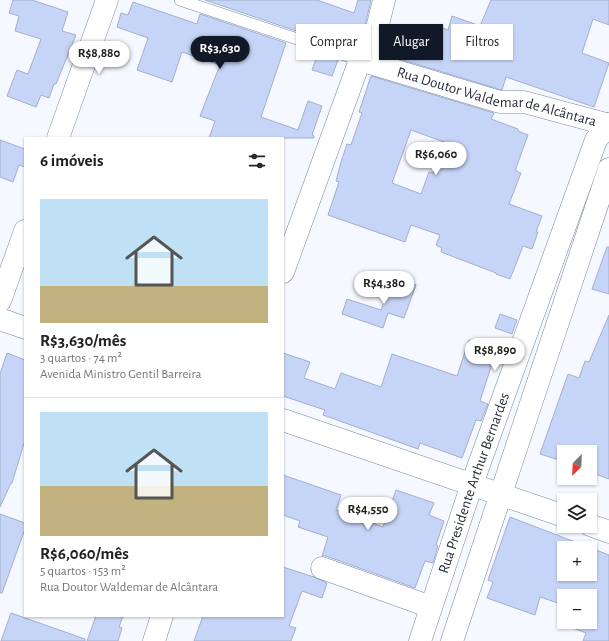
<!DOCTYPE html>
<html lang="pt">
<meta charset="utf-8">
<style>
body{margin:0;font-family:"Alegreya Sans",sans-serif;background:#f6f6f6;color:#222;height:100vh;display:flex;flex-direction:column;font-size:15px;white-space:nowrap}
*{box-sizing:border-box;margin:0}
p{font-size:13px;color:#767676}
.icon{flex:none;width:22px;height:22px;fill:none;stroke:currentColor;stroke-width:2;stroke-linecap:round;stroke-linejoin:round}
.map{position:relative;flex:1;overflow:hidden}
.details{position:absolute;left:24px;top:137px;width:260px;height:480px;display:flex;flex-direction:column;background:#fff;border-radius:0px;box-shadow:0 1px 3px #0004}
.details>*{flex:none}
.banner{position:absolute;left:296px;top:24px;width:253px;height:36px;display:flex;gap:8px}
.needle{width:26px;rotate:204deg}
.controls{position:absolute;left:557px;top:445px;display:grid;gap:8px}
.controls a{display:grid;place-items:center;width:40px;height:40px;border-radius:0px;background:#fff;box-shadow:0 1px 3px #0004;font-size:20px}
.price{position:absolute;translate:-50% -34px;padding:0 9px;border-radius:14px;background:#fff;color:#222;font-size:13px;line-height:26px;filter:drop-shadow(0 1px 2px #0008)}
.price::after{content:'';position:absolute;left:50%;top:24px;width:12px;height:9px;margin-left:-6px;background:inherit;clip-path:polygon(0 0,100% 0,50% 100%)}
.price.on{background:#111827;color:#fff}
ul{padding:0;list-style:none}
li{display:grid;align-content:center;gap:8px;height:212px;padding:0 16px}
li+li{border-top:1px solid #e0e0e0}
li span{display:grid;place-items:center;height:124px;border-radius:0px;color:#555}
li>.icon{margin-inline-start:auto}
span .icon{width:72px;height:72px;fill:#fffc;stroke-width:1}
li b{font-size:17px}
h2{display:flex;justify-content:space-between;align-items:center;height:48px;padding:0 16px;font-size:17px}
.pill{padding:0 14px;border-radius:0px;background:#fff;box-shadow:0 1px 3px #0004;font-size:14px;line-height:36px}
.pill.on{background:#111827;color:#fff}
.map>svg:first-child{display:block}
</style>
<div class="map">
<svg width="609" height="641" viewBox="0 0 609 641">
<rect width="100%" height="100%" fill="#f5f8ff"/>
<!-- building -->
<path fill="#c6d5f7" stroke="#a1afce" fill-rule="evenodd" d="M 13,0 L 32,0 L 68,12 L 62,31 L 76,35 L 56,84 L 54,84 L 49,98 L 41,95 L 36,107 L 7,96 L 17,70 L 28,74 L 41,39 L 15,31 L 19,16 L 9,13 Z
M 205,0 L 317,0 L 354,13 L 358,0 L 371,0 L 361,42 L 352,50 Z
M 491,0 L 609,0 L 609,25 L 593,19 L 582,53 L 609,63 L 594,107 L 506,77 L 502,90 L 383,54 L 388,37 L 400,41 L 401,39 L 427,49 L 436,25 L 448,30 L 452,16 L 480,26 Z
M 133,2 L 197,24 L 200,14 L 286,43 L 261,117 L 298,130 L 308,101 L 322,106 L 312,135 L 314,136 L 314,138 L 209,138 L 215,121 L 200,116 L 220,65 L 182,52 L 172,82 L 137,70 L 148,38 L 117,27 L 121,13 L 128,15 Z
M 318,53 L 338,60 L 332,76 L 312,70 Z
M 371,76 L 494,113 L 491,119 L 518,129 L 518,131 L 528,135 L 516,168 L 516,171 L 521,173 L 509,204 L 542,216 L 536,232 L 538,232 L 532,249 L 523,246 L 510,279 L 496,274 L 496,273 L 441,252 L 442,248 L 436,245 L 440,235 L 411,225 L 405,242 L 328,215 L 339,182 L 336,181 L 341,162 L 347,144 L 351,145 L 362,113 L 359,112 ZM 411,130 L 444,142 L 433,173 L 429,172 L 421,194 L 392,183 Z
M 0,140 L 25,149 L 25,167 L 19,165 L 13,182 L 0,177 Z
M 607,247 L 609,247 L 609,294 L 592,289 Z
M 393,277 L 416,285 L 404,318 L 388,313 L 383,328 L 342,314 L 347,299 L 381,310 Z
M 500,314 L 517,320 L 512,334 L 495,328 Z
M 609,315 L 609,479 L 590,472 L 590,452 L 564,452 L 564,457 L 561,456 L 559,460 L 540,454 L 568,374 L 579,378 L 585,361 L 589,362 Z
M 469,340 L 497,348 L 480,401 L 488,404 L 481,421 L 476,420 L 462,458 L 420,443 L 418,449 L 323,415 L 325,410 L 283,396 L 283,353 L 310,362 L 304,378 L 335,389 L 341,373 L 381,387 L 392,354 L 457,376 Z
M 7,353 L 25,360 L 25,440 L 12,483 L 11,483 L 0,507 L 0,374 Z
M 283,475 L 341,495 L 336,510 L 383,527 L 396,490 L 434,503 L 429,515 L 444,521 L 436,545 L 438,546 L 433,563 L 425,561 L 415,588 L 326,556 L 322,556 L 328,537 L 298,527 L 300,521 L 283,515 Z
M 0,514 L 25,523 L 25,529 L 2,593 L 0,593 Z
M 510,517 L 609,555 L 609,641 L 583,641 L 586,633 L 565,625 L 566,622 L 590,622 L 590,596 L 564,596 L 564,605 L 540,597 L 535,615 L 487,598 L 493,582 L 488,580 ZM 564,548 L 590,548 L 590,574 L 564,574 Z
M 283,567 L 314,577 L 327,583 L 322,598 L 302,591 L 289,626 L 296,628 L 291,641 L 194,641 L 203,616 L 283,616 Z
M 11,613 L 85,639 L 85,641 L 1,641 Z
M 96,616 L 123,616 L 119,627 L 122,628 L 118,641 L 87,641 Z"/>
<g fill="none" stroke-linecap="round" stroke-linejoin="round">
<defs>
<path id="service" d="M 180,0 L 360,60"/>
<g id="minor">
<path id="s1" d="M 360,60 L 500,102 L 524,102 L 609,125"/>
<path d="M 58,138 L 107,0"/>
<path d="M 283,272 L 360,60 L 372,49 L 384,0"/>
<path d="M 0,301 L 25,231"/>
<path d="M 0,319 L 25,328"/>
<path d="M 283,420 L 564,516"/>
<path d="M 590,525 L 609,532"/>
<path d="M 322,568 L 431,607"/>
<path d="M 154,641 L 162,616"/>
<path id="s2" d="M 420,641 L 472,484 L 596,140 L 609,124"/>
<path d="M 452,641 L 609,169"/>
</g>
</defs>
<!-- service casing -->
<use href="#service" stroke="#7886a3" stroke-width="12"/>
<!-- minor casing -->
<use href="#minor" stroke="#7886a3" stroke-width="23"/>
<!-- service -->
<use href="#service" stroke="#fff" stroke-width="11"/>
<!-- minor -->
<use href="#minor" stroke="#fff" stroke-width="22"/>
</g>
<g text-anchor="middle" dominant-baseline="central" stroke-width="3.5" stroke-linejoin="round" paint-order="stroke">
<!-- street labels -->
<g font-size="15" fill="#292f3b" stroke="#fff">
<text stroke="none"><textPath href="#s1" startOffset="142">Rua Doutor Waldemar de Alcântara</textPath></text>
<text stroke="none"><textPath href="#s2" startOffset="167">Rua Presidente Arthur Bernardes</textPath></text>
</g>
</g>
</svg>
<div class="controls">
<a><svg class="needle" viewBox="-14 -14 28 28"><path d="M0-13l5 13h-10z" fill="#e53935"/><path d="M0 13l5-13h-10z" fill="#767676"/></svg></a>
<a><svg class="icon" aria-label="layers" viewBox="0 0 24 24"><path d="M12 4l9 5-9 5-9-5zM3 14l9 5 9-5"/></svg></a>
<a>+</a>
<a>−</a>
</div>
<b class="price on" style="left:220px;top:70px">R$3,630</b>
<b class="price" style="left:99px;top:75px">R$8,880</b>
<b class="price" style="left:436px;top:176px">R$6,060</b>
<b class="price" style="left:384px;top:305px">R$4,380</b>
<b class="price" style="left:495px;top:372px">R$8,890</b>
<b class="price" style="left:368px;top:531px">R$4,550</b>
<div class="banner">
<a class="pill">Comprar</a>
<a class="pill on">Alugar</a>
<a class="pill">Filtros</a>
</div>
<section class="details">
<h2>6 imóveis<svg class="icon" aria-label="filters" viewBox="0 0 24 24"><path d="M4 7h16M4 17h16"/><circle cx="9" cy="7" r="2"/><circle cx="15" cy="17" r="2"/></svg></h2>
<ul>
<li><span style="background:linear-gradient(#bfe0f5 70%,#c2b280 0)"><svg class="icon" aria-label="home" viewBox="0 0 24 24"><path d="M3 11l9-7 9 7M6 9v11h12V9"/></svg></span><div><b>R$3,630/mês</b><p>3 quartos · 74 m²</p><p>Avenida Ministro Gentil Barreira</p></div></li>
<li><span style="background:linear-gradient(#bfe0f5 60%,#c2b280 0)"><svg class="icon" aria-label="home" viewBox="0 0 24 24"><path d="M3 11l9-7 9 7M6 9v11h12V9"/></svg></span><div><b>R$6,060/mês</b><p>5 quartos · 153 m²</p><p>Rua Doutor Waldemar de Alcântara</p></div></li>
</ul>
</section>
</div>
